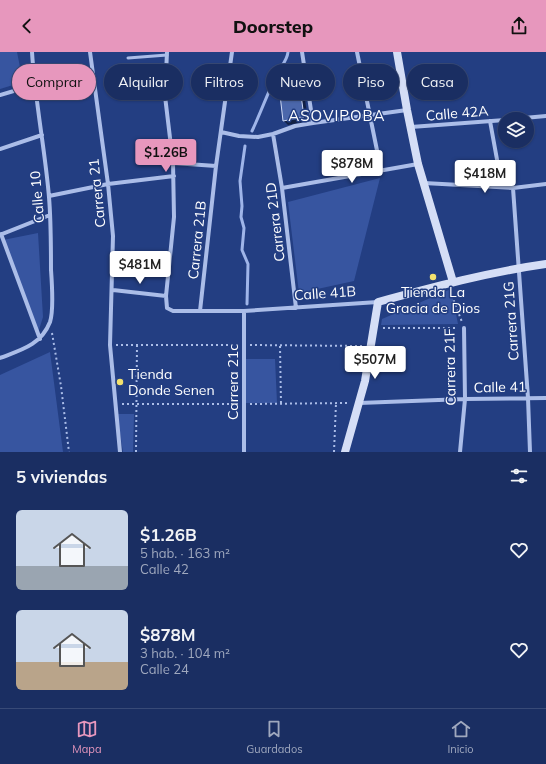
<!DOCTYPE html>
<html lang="es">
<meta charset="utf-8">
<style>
body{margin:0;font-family:Mulish,sans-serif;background:#273a6b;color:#f1f3f6;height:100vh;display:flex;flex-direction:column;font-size:15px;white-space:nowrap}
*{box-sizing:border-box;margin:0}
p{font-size:13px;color:#9fa8be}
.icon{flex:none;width:22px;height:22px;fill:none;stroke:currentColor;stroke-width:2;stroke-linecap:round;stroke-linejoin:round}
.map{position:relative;height:400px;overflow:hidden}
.panel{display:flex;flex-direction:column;background:#1a2e62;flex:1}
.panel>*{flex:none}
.banner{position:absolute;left:12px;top:12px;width:522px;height:36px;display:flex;gap:8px}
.buttons{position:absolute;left:498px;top:60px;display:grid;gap:8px}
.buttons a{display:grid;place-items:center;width:36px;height:36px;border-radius:50%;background:#1a2e62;box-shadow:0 1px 3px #0004,0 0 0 1px #384a77;font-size:20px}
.price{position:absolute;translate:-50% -34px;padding:0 9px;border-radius:4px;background:#fff;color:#222;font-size:13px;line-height:26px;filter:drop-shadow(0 1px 2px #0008)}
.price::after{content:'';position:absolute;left:50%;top:24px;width:12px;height:9px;margin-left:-6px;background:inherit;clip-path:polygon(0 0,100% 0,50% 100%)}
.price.selected{background:#e797bd;color:#111}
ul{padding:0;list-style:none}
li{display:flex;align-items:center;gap:12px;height:100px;padding:0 16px}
li span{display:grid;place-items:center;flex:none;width:112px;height:80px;border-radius:6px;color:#555}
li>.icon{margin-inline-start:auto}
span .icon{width:48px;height:48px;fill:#fffc;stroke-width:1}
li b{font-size:17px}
h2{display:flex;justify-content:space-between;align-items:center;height:48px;padding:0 16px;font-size:17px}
.pill{padding:0 14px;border-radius:18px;background:#1a2e62;box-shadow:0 1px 3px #0004,0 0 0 1px #384a77;font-size:14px;line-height:36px}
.pill.selected{background:#e797bd;color:#111}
header{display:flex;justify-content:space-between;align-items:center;height:52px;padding:0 16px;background:#e797bd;color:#111;font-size:18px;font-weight:800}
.menu{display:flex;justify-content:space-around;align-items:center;height:56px;border-top:1px solid #384a77;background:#1a2e62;font-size:11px;color:#9fa8be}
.menu a{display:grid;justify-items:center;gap:2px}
.menu .selected{color:#e797bd}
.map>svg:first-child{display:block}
</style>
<header><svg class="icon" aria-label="back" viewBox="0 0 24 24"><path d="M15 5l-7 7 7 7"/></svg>Doorstep<svg class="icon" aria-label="share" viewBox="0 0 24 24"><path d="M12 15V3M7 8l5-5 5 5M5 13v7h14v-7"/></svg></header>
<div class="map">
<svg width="546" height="400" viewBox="0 0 546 400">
<rect width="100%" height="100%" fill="#233e82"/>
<!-- green -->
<path fill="#3755a0" d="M 0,0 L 17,0 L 23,30 L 0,37 Z
M 380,126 L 354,229 L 299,241 L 288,150 Z
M 38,181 L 43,265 L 38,281 L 3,188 Z
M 451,237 L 458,272 L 381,273 L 382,267 Z
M 50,300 L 63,400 L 0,400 L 0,323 Z
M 246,307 L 275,307 L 277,351 L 246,351 Z
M 117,362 L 134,362 L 133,400 L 123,400 Z"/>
<!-- shadow -->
<path fill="#0007" d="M 298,22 L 302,26 L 308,69 L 288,73 L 284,69 Z"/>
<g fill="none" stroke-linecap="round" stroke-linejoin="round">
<!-- stream -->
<path stroke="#9fb5e9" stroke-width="3" d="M 252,79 C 261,60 268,40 277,22 C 281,14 287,9 288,0
M 245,94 L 240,129 L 242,154 L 241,165 L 244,176 L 242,198 L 248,212 L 247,252"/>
</g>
<!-- building -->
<path fill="#4b67ab" stroke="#cfdaf6" d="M 298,21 L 304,65 L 283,69 L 278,25 Z"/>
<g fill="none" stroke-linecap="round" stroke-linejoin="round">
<!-- path -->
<path stroke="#abbde8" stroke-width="2" stroke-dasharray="2 3" stroke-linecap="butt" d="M 450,239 L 462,270
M 383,276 L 458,276
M 52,281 L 61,334 L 69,400
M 116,293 L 237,293
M 250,293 L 363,294
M 280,294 L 281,352
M 122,352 L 237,352
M 250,352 L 349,351
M 136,400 L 137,292
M 334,400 L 336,351"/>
<!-- lane -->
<path stroke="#abbde8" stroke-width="3" d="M 128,6 L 167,3"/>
<!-- street -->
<path stroke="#abbde8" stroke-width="4" d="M 90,0 L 108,132 L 113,184 L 110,293 L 120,400
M 167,0 L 165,44 L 173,111 L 174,165 L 166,244 L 167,256 L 173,259 L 244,259 L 378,250
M 302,0 L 313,71
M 357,0 L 381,118
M 0,43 L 34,33
M 513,67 L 546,64
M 490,69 L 502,135
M 411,75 L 505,68
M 221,80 L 239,84 L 258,85 L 273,82 L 295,74 L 313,71 L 407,58
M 273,82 L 282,136 L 296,256
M 0,97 L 42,83
M 173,111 L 216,114
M 424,131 L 513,136 L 546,132
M 282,136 L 418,112
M 513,136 L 528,346 L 530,400
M 49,144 L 108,132 L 174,124
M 1,182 L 40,287
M 0,183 L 50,163
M 113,238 L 166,244
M 200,259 L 216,114 L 232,0
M 0,306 C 21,298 41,293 50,270 C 54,258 52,232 51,218 C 51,194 51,169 49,145 C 45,97 35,49 32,0
M 359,351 L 465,347 L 546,346
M 244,400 L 244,259
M 460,400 L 465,347 L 464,276"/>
<!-- secondary -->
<path stroke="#d5def6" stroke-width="8" d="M 397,0 L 407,58 L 418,112 L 453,230
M 345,400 L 365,329 L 378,250 C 433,235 489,220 546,212"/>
</g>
<!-- markers -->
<g fill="#f3e16e" stroke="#233e82" stroke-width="1.5">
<circle cx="433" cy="225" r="4"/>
<circle cx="120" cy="330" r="4"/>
</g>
<g text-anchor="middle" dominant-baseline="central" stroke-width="3" stroke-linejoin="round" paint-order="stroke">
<!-- street labels -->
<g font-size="14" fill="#fff" stroke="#233e82">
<text transform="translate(457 61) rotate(-5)">Calle 42A</text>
<text transform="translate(97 141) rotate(-96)">Carrera 21</text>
<text transform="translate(37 145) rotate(-95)">Calle 10</text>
<text transform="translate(275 170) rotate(-97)">Carrera 21D</text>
<text transform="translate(197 188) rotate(-84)">Carrera 21B</text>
<text transform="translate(325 241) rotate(-4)">Calle 41B</text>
<text transform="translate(511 269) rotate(-94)">Carrera 21G</text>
<text transform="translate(450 315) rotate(-91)">Carrera 21F</text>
<text transform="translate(233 330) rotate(-90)">Carrera 21c</text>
<text transform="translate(500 335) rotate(-1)">Calle 41</text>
</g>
<!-- poi labels -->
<g font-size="14" fill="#fff" stroke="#233e82">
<text x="433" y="240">Tienda La<tspan x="433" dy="16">Gracia de Dios</tspan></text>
<text x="128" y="322" text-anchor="start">Tienda<tspan x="128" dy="16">Donde Senen</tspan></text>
</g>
<!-- neighbourhood labels -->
<g font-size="15" letter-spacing="1" fill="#fff" stroke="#233e82">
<text x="337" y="63">ASOVIPOBA</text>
</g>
</g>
</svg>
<div class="buttons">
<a><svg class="icon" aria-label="layers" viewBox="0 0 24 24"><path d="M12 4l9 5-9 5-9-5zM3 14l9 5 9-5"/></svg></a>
</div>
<b class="price selected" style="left:166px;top:121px">$1.26B</b>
<b class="price" style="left:352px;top:132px">$878M</b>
<b class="price" style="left:485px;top:142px">$418M</b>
<b class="price" style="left:140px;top:233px">$481M</b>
<b class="price" style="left:375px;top:328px">$507M</b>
<div class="banner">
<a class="pill selected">Comprar</a>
<a class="pill">Alquilar</a>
<a class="pill">Filtros</a>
<a class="pill">Nuevo</a>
<a class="pill">Piso</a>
<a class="pill">Casa</a>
</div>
</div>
<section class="panel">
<h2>5 viviendas<svg class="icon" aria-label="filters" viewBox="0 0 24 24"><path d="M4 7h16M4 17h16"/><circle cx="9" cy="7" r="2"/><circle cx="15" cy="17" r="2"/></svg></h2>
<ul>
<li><span style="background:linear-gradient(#c9d6e8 70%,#9aa5b1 0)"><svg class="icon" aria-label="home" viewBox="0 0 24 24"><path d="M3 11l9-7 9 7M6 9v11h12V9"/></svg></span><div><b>$1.26B</b><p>5 hab. · 163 m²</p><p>Calle 42</p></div><svg class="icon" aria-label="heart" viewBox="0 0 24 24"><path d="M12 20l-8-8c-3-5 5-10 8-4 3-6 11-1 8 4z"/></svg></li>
<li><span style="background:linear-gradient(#c9d6e8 65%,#b9a48a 0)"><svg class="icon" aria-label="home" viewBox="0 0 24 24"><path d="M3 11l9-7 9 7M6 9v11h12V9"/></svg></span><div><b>$878M</b><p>3 hab. · 104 m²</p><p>Calle 24</p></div><svg class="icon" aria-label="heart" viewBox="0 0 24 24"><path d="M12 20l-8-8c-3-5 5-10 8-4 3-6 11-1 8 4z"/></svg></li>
</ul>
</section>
<nav class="menu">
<a class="selected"><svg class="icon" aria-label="map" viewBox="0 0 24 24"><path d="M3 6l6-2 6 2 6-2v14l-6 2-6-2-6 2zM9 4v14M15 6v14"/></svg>Mapa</a>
<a><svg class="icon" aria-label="saved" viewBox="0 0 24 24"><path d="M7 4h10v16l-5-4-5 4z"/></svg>Guardados</a>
<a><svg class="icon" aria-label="home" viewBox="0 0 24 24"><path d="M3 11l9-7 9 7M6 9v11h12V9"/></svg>Inicio</a>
</nav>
